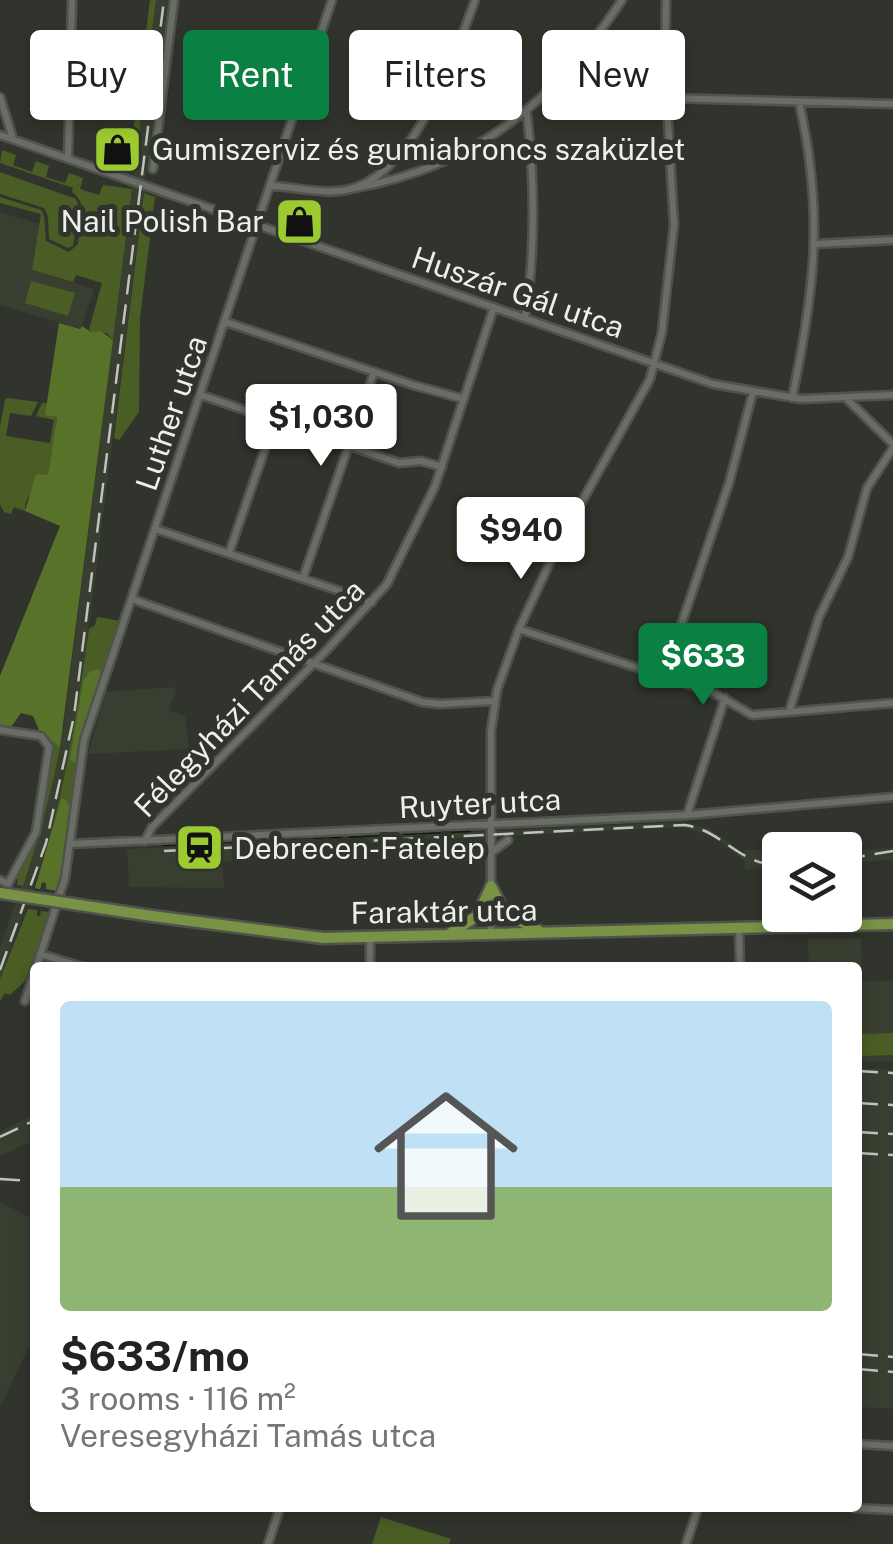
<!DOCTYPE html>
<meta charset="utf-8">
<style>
body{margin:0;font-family:"Public Sans",sans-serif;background:#f2f2f2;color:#222;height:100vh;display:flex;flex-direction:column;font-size:38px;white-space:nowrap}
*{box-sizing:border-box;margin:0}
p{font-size:32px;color:#767676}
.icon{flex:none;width:55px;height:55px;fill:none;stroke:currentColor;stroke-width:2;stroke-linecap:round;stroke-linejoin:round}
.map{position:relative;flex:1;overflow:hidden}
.details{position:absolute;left:30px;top:962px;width:832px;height:550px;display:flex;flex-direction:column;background:#fff;border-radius:10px;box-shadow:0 5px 15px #0003}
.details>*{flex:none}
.hud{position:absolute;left:30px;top:30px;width:835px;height:90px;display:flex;gap:20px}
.tools{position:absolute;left:762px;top:832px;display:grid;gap:20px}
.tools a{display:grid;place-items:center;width:100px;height:100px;border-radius:10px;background:#fff;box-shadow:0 5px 15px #0003;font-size:50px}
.price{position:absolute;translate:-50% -85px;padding:0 22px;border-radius:10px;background:#fff;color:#222;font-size:32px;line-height:65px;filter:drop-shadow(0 2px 5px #0008)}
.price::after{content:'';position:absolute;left:50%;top:60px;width:30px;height:22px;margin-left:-15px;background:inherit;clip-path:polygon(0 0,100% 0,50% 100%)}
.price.current{background:#0b8043;color:#fff}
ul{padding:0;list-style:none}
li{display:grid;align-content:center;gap:20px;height:530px;padding:0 30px}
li+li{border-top:2px solid #e0e0e0}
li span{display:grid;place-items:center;height:310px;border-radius:10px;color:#555}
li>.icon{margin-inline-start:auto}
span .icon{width:180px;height:180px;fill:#fffc;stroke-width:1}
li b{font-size:42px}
.chip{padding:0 35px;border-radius:10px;background:#fff;box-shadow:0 5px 15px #0003;font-size:35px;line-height:90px}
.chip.current{background:#0b8043;color:#fff}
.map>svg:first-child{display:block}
</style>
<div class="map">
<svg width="893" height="1544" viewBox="0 0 893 1544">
<rect width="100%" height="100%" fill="#31342d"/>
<!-- built -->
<path fill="#383e30" d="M 156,0 L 168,0 L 78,715 L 49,843 L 0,979 L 0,947 L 40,832 L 64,724 Z
M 0,212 L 40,224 L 32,270 L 94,289 L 81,329 L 0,305 Z
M 172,687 L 176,689 L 169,710 L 185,716 L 189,749 L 88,754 L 106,692 Z
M 681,822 L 712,830 L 744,854 L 745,850 L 786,850 L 780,850 L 780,868 L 745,869 L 745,861 L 712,836 L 682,827 L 376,843 L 244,857 L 243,861 L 222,862 L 224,888 L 129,887 L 127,849 Z
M 857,843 L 858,850 L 893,848 L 893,859 L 845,864 L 845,850 L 787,850 Z
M 861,938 L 862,981 L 893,981 L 893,1062 L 858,1061 L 858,968 L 809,967 L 808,939 Z
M 858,1068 L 893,1070 L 893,1409 L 858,1407 Z
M 35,1114 L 35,1140 L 0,1156 L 0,1132 Z
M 0,1202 L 35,1220 L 35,1335 L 0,1407 Z"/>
<!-- green -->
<path fill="#495d24" d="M 150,0 L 156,0 L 134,173 L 128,171 Z
M 2,150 L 16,155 L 13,165 L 32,172 L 36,161 L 49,166 L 46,177 L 65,183 L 69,173 L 83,178 L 80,189 L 99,195 L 103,185 L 132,189 L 113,340 L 107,333 L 91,332 L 89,329 L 102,283 L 76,275 L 73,282 L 32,270 L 41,214 L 0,203 L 0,197 L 41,210 L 44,216 L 46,241 L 69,252 L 78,244 C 80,226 89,203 72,192 L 73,188 L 0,163 Z
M 0,172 L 76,199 L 79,207 L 73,246 L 68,248 L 49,239 L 48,216 L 44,208 L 0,194 Z
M 144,193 L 155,197 L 140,318 L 139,412 L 119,440 L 114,438 Z
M 31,281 L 75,293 L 68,316 L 25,303 Z
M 8,398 L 38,402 L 31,416 L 10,413 L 6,436 L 50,443 L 54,420 L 36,416 L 42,403 L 47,403 L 46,414 L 57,417 L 48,476 C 36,486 25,495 25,511 L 14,507 L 11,514 L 4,512 L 0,504 L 0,427 L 5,399 Z
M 97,617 L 121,621 L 79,747 L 62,878 L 46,889 L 46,883 L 42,882 L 40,889 L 35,888 C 62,803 77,718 89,629 L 95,625 Z
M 50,737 L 60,747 C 51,794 38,840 23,886 L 17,885 L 18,879 L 14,878 L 38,833 L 48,781 Z
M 28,909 L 37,910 L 37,916 L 40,916 L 41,911 L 51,912 L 25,981 L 10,995 L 5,993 L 0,1001 L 0,979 Z
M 893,1033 L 893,1055 L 861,1056 L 861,1034 Z
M 381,1517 L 451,1539 L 449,1544 L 372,1544 Z"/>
<!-- forest -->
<path fill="#597229" d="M 59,323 L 80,329 L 82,326 L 91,332 L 101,331 L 113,340 L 60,747 L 39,730 L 33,716 L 21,713 L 11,727 L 0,725 L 0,676 L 60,526 L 25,511 L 36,474 L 48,475 L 57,417 L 45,415 Z
M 99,669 L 102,676 L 76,762 L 73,762 L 70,759 L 83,682 L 90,671 Z
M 64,798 L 70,806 L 58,891 L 46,889 L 46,883 L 42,882 L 40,889 L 35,888 L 61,800 Z"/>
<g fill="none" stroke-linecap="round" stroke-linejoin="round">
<!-- stream -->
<path stroke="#131b05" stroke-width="2.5" d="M 525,130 L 527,144
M 404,834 L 470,831
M 350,837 L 380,835
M 195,843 L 341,837
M 163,845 L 189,844"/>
<defs>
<path id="street" d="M 0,97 L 13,139
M 667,98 L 893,104
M 0,135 L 713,384 L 801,399 L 893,395
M 68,159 L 72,0
M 153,169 L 174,0
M 272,186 C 299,187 330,197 357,187 C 418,164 455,56 475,0
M 355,188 C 477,166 555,101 622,0
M 816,244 L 893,240
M 525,318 C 536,249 535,184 527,114
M 226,322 L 413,385 L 464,399
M 201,395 L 399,463 L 421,461 L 442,467
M 792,398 C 815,289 824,212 799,102
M 848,400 L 893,444
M 156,529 L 372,602
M 229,553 L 275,420
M 303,578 L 374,372
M 132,599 L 422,702 L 440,704 L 494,701
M 519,629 L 714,693 L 752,715 L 893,703
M 664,676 L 729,483 L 753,392
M 789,712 L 819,617 L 848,557 L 867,488 L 893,448
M 0,730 L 41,736 L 49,747 L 36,832 L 8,884 L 0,880
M 687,815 L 725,698
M 145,841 L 152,827 L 324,653 L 387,584 L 435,486 L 494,307
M 70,844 L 687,815 L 893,797
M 492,852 L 508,840
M 739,928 L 740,968
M 491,934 L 491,731 L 497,690 L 519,629 L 559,543 L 650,379 L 662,332 L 674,225 L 665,70 L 666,0
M 370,938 L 370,968
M 40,954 L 86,968
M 36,968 L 65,878 L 84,740 L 332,0
M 25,1001 L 35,971
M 858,1444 L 893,1446
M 854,1508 L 893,1510
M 268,1544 L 280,1508
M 686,1544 L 698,1508"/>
<path id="primary" d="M 491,886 L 504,912 L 539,931
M 152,916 L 323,938 L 893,924
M 448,935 L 477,916 L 491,887"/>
</defs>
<!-- street casing -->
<use href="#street" stroke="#50534c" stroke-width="11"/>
<!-- primary casing -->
<use href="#primary" stroke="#50534c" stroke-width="15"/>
<!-- street -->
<use href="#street" stroke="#6a6d65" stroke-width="6"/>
<!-- primary -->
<use href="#primary" stroke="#799245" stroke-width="10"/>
<!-- rail -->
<path stroke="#c1c3be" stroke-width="2.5" stroke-dasharray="20 10" stroke-linecap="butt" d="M 164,851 L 685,825 C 722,830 740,866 780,865
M 845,859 L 893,851
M 0,970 L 46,843 L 74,716 L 164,0
M 858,1071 L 893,1073
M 858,1103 L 893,1105
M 858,1132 L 893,1134
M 0,1137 L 35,1120
M 858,1153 L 893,1155
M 0,1179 L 35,1181
M 858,1354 L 893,1357
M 858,1369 L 893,1372"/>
<defs>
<path id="primary-bridge" d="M 0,893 L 152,916"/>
</defs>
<!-- primary-bridge casing -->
<use href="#primary-bridge" stroke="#50534c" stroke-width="15" stroke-linecap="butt"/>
<!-- primary-bridge -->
<use href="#primary-bridge" stroke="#799245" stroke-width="10"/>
</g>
<!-- icons -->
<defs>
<symbol id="shop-square" viewBox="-11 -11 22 22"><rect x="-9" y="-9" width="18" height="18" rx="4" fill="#9cca31" stroke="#31342d"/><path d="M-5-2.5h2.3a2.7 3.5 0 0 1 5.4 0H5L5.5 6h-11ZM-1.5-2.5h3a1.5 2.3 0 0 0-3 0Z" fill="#111"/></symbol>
<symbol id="station-square" viewBox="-11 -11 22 22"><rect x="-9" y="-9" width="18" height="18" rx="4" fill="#9cca31" stroke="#31342d"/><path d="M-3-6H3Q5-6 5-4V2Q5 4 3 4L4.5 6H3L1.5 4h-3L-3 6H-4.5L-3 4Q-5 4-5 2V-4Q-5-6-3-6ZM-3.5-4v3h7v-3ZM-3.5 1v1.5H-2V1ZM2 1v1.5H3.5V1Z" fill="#111"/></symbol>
</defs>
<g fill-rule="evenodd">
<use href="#shop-square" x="90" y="122" width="55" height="55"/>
<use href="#shop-square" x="272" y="194" width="55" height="55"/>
<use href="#station-square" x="172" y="820" width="55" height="55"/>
</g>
<g text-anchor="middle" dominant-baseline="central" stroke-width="10" stroke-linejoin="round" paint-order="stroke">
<!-- poi labels -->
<g font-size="30" fill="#edefea" stroke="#31342d" text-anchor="start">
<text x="152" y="149">Gumiszerviz és gumiabroncs szaküzlet</text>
<text x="264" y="221" text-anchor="end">Nail Polish Bar</text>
<text x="234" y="848">Debrecen-Fatelep</text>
</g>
<!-- street labels -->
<g font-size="30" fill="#edefea" stroke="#31342d">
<text transform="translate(518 292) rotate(19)">Huszár Gál utca</text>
<text transform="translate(171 413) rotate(-71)">Luther utca</text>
<text transform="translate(249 698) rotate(-46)">Félegyházi Tamás utca</text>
<text transform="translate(480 803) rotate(-3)">Ruyter utca</text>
<text transform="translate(444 911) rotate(-1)">Faraktár utca</text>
</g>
</g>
</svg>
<div class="tools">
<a><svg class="icon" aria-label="layers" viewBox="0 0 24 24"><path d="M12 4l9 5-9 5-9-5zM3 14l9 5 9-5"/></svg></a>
</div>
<b class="price" style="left:321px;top:469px">$1,030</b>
<b class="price" style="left:521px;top:582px">$940</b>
<b class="price current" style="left:703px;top:708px">$633</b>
<div class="hud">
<a class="chip">Buy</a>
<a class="chip current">Rent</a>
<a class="chip">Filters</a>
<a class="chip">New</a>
</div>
<section class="details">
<ul>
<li><span style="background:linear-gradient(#bfe0f5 60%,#8fb573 0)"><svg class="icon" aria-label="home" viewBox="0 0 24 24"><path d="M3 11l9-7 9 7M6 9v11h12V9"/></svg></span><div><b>$633/mo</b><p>3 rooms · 116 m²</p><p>Veresegyházi Tamás utca</p></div></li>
</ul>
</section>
</div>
